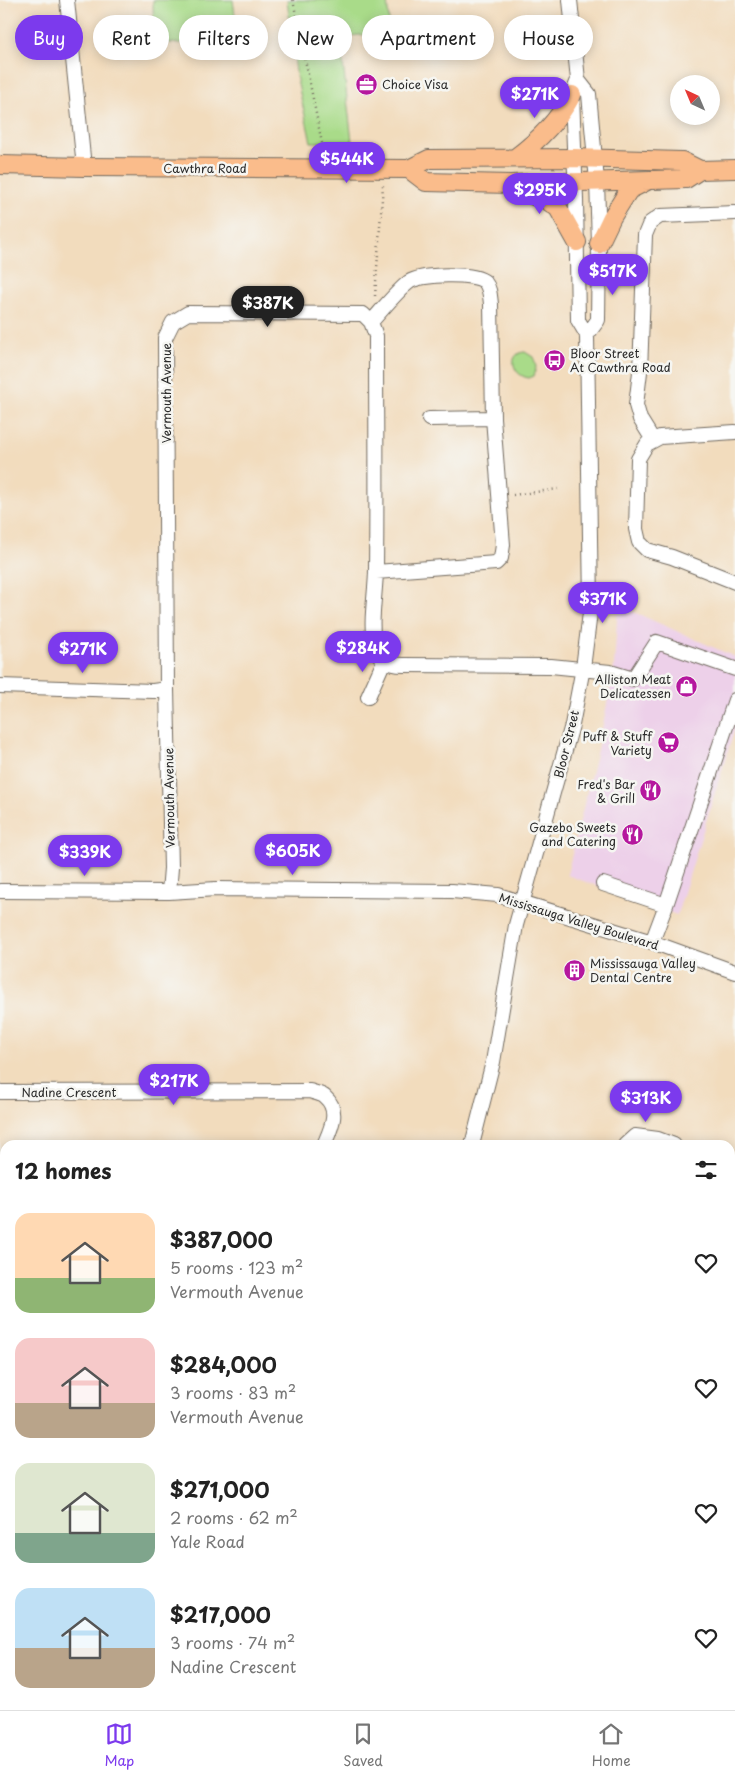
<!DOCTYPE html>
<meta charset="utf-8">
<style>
body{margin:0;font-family:"Playpen Sans",sans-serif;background:#f6f6f6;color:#222;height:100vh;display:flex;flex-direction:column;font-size:19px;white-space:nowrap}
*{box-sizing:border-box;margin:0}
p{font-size:16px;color:#767676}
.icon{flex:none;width:28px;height:28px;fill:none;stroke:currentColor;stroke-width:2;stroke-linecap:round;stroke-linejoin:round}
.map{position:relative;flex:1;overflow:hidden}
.panel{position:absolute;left:0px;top:1140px;width:735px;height:570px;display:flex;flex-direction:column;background:#fff;border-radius:15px 15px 0 0;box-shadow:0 2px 12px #0003}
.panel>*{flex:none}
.top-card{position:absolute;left:15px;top:15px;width:705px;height:45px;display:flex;gap:10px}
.needle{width:32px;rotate:316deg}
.buttons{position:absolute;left:670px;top:75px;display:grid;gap:10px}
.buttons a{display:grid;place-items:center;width:50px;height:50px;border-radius:50%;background:#fff;box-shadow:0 2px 12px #0003;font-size:25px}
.price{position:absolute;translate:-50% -42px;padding:0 11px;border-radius:18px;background:#7c3aed;color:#fff;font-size:16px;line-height:32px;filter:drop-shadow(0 1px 2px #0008)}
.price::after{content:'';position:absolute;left:50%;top:30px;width:15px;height:11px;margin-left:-8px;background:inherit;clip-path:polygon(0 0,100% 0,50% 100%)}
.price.on{background:#222;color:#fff}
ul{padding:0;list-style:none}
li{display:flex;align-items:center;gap:15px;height:125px;padding:0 15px}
li span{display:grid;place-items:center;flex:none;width:140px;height:100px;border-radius:15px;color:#555}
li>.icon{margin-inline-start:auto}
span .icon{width:60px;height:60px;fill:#fffc;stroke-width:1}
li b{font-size:21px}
h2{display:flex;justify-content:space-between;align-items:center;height:60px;padding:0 15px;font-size:21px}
.pill{padding:0 18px;border-radius:22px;background:#fff;box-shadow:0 2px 12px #0003;font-size:18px;line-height:45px}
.pill.on{background:#7c3aed;color:#fff}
.dock{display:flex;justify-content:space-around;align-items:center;height:70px;border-top:1px solid #e0e0e0;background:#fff;font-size:14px;color:#767676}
.dock a{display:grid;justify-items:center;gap:2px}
.dock .on{color:#7c3aed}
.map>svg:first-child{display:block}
</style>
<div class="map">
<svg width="735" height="1710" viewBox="0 0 735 1710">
<rect width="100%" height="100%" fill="#f6f6f2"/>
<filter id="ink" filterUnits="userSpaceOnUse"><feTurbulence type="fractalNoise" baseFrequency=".02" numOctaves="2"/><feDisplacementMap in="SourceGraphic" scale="10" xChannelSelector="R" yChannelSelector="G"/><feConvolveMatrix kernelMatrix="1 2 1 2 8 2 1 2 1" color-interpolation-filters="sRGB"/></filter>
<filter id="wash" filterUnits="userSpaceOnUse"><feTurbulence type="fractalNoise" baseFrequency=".0096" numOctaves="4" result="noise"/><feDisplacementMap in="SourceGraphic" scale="20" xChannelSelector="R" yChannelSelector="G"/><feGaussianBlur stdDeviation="1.12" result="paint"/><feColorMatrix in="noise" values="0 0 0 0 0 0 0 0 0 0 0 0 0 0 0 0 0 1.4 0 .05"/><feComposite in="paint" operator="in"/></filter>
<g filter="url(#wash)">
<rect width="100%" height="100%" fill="#f2dcbd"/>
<!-- built -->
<path fill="#edd0e9" d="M 618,605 L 735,657 L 735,728 L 677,915 L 567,875 L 603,725 L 614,667 Z"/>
<!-- green -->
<path fill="#a9db89" stroke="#6a835a" d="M 153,0 L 233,0 L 239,44 L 154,43 Z
M 287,0 L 387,0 L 390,32 L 340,37 L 352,142 L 311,142 L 297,80 Z
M 525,352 L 533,357 C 536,363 537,369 534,376 L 529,378 C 512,376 507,353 525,352 Z"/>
</g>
<g filter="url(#ink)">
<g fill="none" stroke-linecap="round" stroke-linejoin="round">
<defs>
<path id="minor" d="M 67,0 L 84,167
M 578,80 L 589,94 L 597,181 L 599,244 L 598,320 L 587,335
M 371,322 C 381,311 398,290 409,282 C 421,274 475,272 485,282 C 490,288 490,296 491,304 L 493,418 L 503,545 L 501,558 L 496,563 L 376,572
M 429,419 L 493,418
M 735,432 L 660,437 L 647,444 L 638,459 L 636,529 L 639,542 L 647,550 L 672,557 L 735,582
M 653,440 L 640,419 L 636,405 L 640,372 L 645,235 L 650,223 L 660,216 L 735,213
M 0,686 L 153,691 L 167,689
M 368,697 L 384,661
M 603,884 L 666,905
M 0,891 L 169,892 L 216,889 L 452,891 L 498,895 L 652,942 L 735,972
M 169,892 L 171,868 L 167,689 L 165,338 L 173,322 L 188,313 L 363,314 L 371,322 L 376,336 C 376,414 377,492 376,569 C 376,593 369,623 375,646 C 379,660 390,665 404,665 L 551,666 L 610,672 L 633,679 L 657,642 L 735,669
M 652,942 L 666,905 L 735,700
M 0,1092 L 310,1091 C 315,1093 322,1094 325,1097 C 341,1111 330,1130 324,1145
M 472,1145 L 493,1062 L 516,925 L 572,725 L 583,668 L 591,605 L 587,335 L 578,320 L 576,199 L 572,95 L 578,80 L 570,0
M 625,1145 L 635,1136 L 658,1139 L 674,1145
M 730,1164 L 735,1166
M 0,1278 L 5,1278
M 730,1368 L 735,1370
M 0,1467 L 5,1468
M 730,1567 L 735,1569
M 0,1634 L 5,1624
M 178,1705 L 186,1710
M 535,1705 L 551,1710
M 101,1710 L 105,1705
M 440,1710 L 442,1705"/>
<path id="major" d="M 515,158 C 538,141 558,121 572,95
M 0,165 L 84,167 L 409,169 L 429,159 L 575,158 L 682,161 L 700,170 L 735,169
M 409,169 L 426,182 L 510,184 L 686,179 L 700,170
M 513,185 L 534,196 L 542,197 L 558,208 L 577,242
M 599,244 L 612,217 L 629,190 L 647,181"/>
</defs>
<!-- minor casing -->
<use href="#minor" stroke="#71695e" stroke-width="16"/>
<!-- major casing -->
<use href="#major" stroke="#71695e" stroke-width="20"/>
<!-- path -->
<path stroke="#71695e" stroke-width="2.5" stroke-dasharray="1 4" stroke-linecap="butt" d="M 293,0 L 324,153
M 375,296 L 383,185
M 513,495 L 558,489"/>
<!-- minor -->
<use href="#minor" stroke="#fff" stroke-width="14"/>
<!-- major -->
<use href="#major" stroke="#fabc8b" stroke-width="18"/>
</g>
</g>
<!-- icons -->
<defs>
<symbol id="office-disc" viewBox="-11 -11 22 22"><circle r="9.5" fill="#b5179e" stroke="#f6f6f2"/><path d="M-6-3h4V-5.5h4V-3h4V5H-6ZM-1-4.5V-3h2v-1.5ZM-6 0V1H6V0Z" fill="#fff"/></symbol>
<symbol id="bus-disc" viewBox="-11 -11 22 22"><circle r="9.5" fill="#b5179e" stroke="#f6f6f2"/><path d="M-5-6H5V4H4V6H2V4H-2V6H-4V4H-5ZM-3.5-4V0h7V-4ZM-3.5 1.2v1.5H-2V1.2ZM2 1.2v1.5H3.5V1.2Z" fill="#fff"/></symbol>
<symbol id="shop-disc" viewBox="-11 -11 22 22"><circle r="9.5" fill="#b5179e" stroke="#f6f6f2"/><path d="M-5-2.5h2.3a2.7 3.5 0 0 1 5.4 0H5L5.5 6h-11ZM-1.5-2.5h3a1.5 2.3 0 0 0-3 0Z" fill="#fff"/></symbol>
<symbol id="supermarket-disc" viewBox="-11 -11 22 22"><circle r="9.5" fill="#b5179e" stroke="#f6f6f2"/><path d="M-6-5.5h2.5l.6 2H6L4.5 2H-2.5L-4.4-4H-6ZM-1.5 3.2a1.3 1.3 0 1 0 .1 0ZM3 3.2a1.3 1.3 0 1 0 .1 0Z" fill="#fff"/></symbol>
<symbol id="restaurant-disc" viewBox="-11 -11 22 22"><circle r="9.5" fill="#b5179e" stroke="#f6f6f2"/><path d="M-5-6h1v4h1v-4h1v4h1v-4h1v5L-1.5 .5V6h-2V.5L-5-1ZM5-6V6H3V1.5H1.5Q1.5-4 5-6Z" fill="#fff"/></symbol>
<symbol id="building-disc" viewBox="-11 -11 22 22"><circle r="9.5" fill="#b5179e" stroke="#f6f6f2"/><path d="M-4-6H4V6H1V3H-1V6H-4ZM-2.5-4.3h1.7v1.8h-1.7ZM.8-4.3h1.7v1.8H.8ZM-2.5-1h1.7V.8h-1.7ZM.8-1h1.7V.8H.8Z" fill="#fff"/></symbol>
</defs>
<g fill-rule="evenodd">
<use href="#office-disc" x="354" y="72" width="25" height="25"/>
<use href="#bus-disc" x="542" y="348" width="25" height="25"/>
<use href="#shop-disc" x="674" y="674" width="25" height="25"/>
<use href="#supermarket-disc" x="656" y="730" width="25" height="25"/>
<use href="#restaurant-disc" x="638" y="778" width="25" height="25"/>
<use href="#restaurant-disc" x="620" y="822" width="25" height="25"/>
<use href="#building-disc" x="562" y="958" width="25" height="25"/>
</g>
<g text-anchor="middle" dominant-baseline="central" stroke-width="5" stroke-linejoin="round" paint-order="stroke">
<!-- poi labels -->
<g font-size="12" fill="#2b2b2b" stroke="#f6f6f2" text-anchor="end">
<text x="382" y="84" text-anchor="start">Choice Visa</text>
<text x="570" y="353" text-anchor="start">Bloor Street<tspan x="570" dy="14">At Cawthra Road</tspan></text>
<text x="671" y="679">Alliston Meat<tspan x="671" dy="14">Delicatessen</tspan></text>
<text x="652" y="736">Puff &amp; Stuff<tspan x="652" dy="14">Variety</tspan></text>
<text x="635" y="784">Fred's Bar<tspan x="635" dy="14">&amp; Grill</tspan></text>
<text x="616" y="827">Gazebo Sweets<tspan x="616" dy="14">and Catering</tspan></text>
<text x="590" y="963" text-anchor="start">Mississauga Valley<tspan x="590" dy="14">Dental Centre</tspan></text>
</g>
<!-- street labels -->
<g font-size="12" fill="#2b2b2b" stroke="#f6f6f2">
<text x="205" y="168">Cawthra Road</text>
<text transform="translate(166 393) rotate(-90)">Vermouth Avenue</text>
<text transform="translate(566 744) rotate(-76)">Bloor Street</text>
<text transform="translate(169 798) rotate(-91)">Vermouth Avenue</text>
<text transform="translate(579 921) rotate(17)">Mississauga Valley Boulevard</text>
<text x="69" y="1092">Nadine Crescent</text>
</g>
</g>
</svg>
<div class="buttons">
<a><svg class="needle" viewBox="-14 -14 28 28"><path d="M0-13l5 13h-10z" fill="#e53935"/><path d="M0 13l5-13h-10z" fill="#767676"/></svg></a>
</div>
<b class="price" style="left:535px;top:119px">$271K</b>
<b class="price" style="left:347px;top:184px">$544K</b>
<b class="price" style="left:540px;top:215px">$295K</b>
<b class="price" style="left:613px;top:296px">$517K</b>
<b class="price on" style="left:268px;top:328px">$387K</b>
<b class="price" style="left:603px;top:624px">$371K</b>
<b class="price" style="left:363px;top:673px">$284K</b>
<b class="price" style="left:83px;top:674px">$271K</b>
<b class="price" style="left:293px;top:876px">$605K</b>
<b class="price" style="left:85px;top:877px">$339K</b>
<b class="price" style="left:174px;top:1106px">$217K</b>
<b class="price" style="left:646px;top:1123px">$313K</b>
<div class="top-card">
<a class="pill on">Buy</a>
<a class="pill">Rent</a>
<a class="pill">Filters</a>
<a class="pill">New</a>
<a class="pill">Apartment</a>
<a class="pill">House</a>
</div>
<section class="panel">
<h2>12 homes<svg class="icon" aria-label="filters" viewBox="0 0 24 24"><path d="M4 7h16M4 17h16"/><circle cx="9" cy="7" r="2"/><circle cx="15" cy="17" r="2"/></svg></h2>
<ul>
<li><span style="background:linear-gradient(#ffd9b3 65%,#8fb573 0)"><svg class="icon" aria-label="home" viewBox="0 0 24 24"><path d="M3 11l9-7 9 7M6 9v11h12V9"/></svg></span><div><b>$387,000</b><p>5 rooms · 123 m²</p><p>Vermouth Avenue</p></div><svg class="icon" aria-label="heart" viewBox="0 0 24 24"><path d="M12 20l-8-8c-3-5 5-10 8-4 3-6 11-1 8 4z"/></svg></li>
<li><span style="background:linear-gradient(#f6c9c9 65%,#b9a48a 0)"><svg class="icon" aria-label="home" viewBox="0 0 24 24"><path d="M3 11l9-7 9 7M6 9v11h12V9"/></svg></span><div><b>$284,000</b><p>3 rooms · 83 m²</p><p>Vermouth Avenue</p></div><svg class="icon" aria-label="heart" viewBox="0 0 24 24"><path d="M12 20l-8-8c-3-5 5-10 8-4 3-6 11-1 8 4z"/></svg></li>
<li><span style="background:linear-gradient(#dfe7d0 70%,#7fa58c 0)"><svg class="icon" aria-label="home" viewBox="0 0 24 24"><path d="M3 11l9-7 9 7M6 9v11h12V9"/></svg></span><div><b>$271,000</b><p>2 rooms · 62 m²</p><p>Yale Road</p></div><svg class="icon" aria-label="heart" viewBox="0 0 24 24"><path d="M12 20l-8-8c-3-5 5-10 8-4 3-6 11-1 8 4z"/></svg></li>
<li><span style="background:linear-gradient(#bfe0f5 60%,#b9a48a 0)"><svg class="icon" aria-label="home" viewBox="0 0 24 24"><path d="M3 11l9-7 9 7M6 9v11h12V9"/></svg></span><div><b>$217,000</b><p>3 rooms · 74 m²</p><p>Nadine Crescent</p></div><svg class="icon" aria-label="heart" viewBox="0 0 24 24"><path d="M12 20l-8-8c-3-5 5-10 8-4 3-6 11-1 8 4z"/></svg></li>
</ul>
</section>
</div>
<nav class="dock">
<a class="on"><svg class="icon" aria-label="map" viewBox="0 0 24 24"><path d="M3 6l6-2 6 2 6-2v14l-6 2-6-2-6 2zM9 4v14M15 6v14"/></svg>Map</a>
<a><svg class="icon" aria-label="saved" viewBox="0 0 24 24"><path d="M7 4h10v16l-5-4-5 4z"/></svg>Saved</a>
<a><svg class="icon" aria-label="home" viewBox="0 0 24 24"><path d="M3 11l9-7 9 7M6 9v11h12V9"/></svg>Home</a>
</nav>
